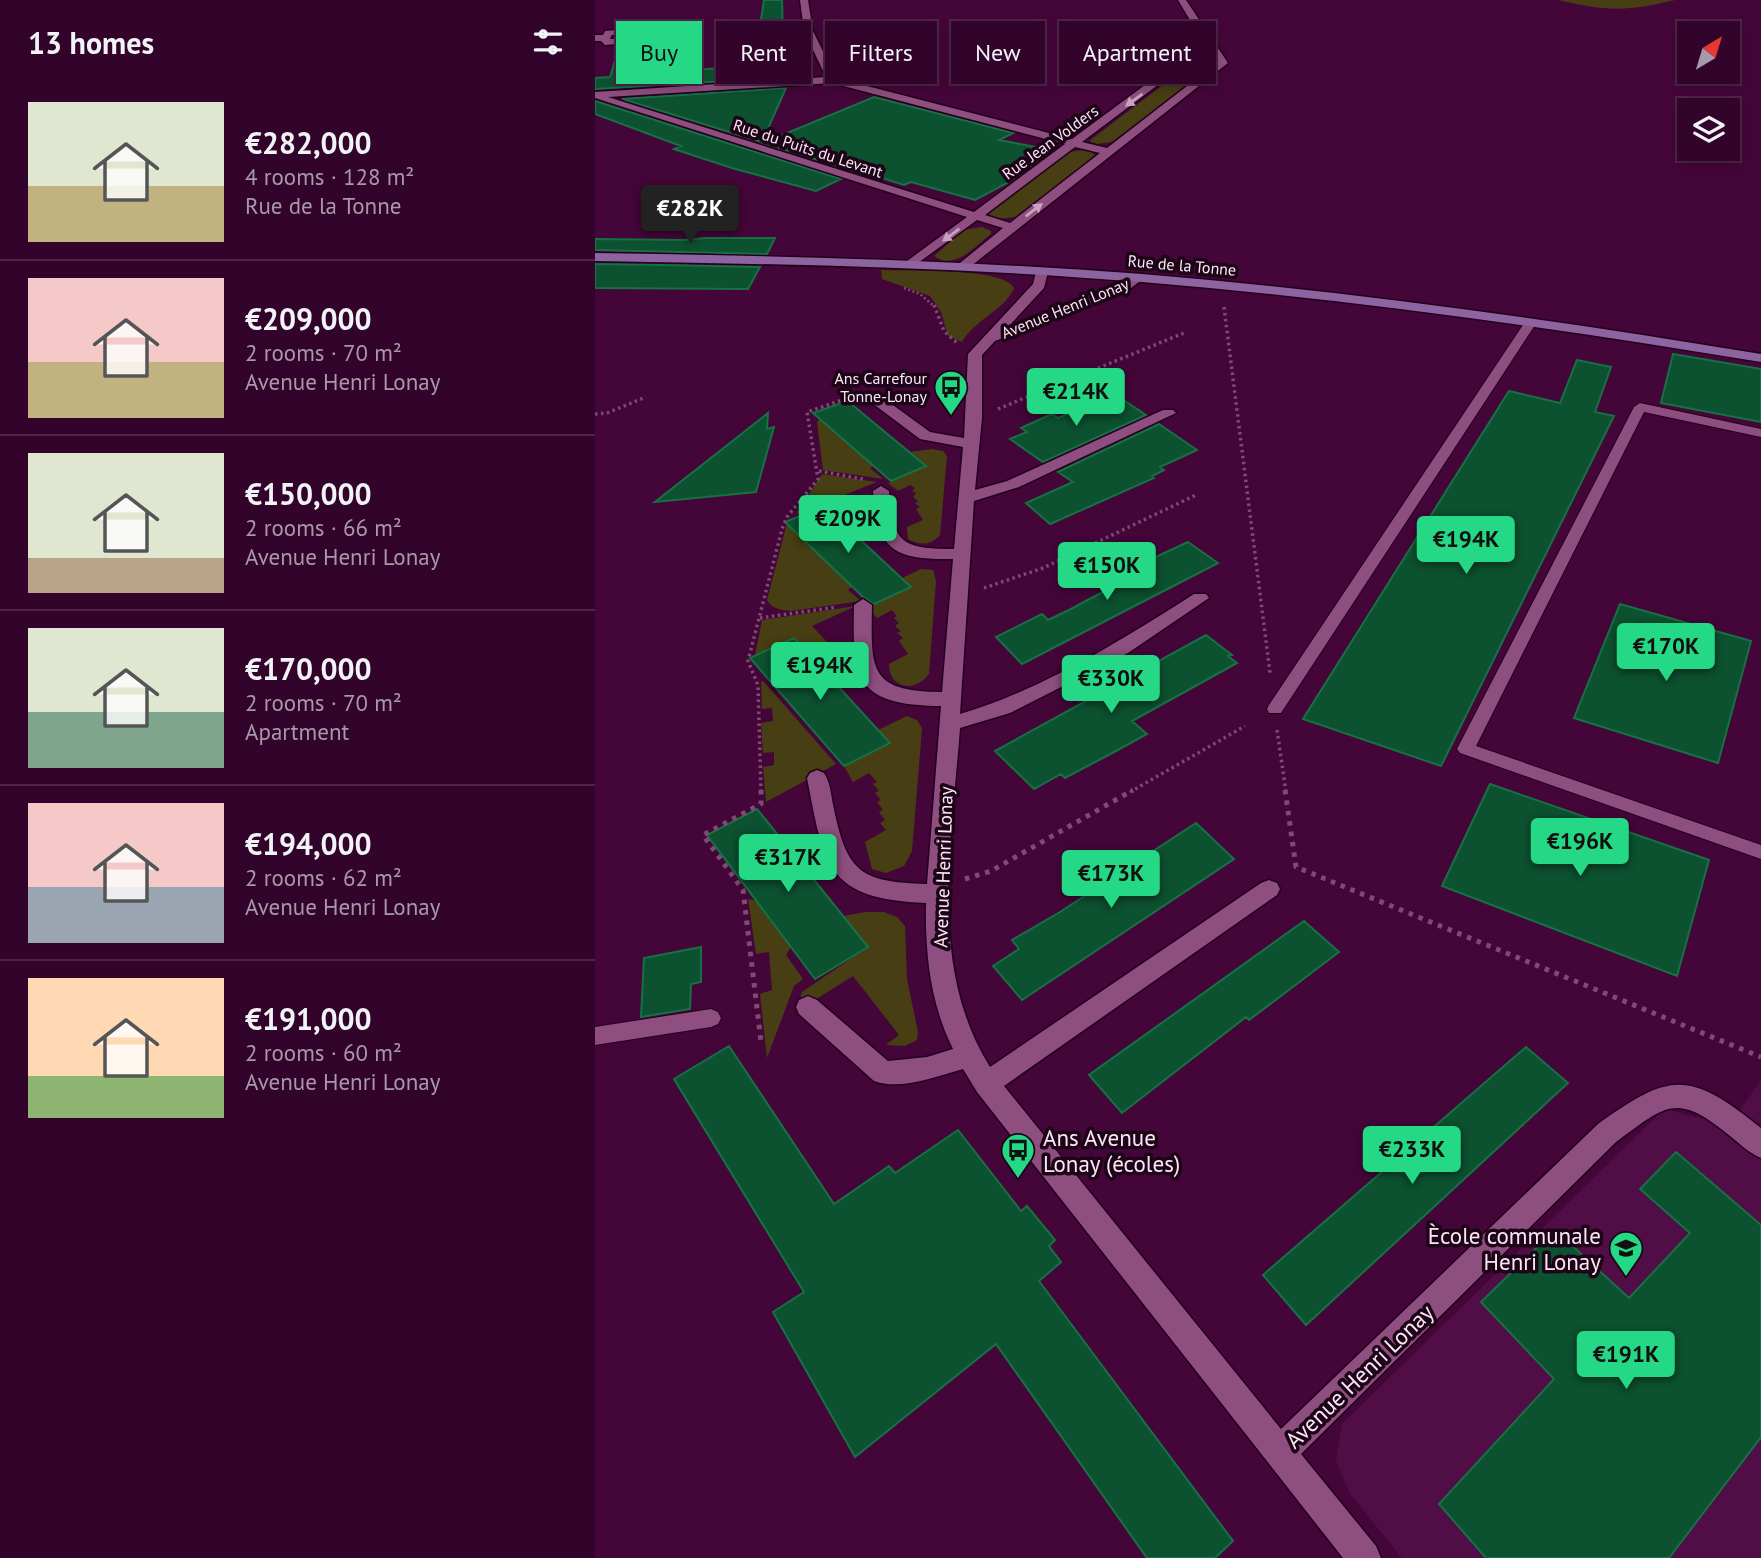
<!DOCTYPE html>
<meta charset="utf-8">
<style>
body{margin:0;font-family:"PT Sans",sans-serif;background:#3e1237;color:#f1f3f6;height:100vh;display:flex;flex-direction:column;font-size:26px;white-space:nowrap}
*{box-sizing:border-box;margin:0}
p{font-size:23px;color:#a998a9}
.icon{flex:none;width:38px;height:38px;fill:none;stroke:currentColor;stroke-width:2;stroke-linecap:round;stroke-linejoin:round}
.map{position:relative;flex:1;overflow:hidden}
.drawer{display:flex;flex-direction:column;background:#33042b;width:595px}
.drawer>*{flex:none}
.guide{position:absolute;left:21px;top:21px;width:665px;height:63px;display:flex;gap:14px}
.needle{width:46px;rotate:38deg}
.controls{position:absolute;left:1082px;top:21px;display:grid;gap:14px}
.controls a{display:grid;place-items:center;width:63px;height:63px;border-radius:0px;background:#33042b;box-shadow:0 4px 10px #0003,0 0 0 2px #4e2547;font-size:35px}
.price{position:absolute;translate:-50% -60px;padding:0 16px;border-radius:7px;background:#25d886;color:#111;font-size:23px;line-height:46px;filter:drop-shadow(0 2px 4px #0008)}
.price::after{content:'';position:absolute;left:50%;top:42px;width:21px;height:16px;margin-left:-10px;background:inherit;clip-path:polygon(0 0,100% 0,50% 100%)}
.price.current{background:#222;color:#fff}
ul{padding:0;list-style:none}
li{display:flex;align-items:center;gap:21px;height:175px;padding:0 28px}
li+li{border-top:2px solid #4e2547}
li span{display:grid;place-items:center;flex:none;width:196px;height:140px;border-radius:0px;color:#555}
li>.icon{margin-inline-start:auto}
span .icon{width:84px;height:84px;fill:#fffc;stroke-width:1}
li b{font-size:30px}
h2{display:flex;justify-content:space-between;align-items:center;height:84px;padding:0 28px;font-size:30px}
.pill{padding:0 24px;border-radius:0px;background:#33042b;box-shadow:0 4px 10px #0003,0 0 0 2px #4e2547;font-size:24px;line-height:63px}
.pill.current{background:#25d886;color:#111}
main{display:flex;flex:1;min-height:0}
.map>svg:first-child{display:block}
</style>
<main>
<section class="drawer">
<h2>13 homes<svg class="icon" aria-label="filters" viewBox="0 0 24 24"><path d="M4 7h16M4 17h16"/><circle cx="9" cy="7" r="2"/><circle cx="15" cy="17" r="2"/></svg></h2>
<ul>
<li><span style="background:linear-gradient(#dfe7d0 60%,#c2b280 0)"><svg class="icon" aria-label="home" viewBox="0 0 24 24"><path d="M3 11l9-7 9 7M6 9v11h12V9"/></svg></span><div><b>€282,000</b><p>4 rooms · 128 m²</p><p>Rue de la Tonne</p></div></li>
<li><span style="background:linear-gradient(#f6c9c9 60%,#c2b280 0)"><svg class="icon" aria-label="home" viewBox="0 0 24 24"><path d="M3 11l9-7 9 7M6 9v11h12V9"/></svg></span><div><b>€209,000</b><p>2 rooms · 70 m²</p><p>Avenue Henri Lonay</p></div></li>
<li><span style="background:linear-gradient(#dfe7d0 75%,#b9a48a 0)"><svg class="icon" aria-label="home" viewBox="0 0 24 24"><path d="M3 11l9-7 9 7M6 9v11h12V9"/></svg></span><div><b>€150,000</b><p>2 rooms · 66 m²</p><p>Avenue Henri Lonay</p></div></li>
<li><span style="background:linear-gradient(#dfe7d0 60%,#7fa58c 0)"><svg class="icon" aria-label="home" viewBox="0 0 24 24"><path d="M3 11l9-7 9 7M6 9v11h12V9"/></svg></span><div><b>€170,000</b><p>2 rooms · 70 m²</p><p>Apartment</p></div></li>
<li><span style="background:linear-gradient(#f6c9c9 60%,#9aa5b1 0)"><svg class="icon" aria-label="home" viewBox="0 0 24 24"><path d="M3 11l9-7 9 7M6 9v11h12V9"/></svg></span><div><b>€194,000</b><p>2 rooms · 62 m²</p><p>Avenue Henri Lonay</p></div></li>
<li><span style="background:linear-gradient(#ffd9b3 70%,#8fb573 0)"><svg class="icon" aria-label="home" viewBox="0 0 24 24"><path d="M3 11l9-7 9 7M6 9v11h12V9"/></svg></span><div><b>€191,000</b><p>2 rooms · 60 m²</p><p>Avenue Henri Lonay</p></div></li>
</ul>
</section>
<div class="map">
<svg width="1166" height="1558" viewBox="0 0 1166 1558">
<rect width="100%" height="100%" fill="#440639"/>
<!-- built -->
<path fill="#510d45" d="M 1166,1080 L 1166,1558 L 807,1558 L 755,1494 L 741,1461 L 747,1424 L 1069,1109 L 1113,1120 L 1130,1131 Z"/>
<!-- green -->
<path fill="#483e14" d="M 963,0 L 1080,0 C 1031,12 1011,11 963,0 Z
M 614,58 L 622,63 L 517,142 L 502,144 L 494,141 L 601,60 Z
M 488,150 L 496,151 L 500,156 L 420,217 L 402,219 L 394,215 L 395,211 L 475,152 Z
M 387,227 L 396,231 L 396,234 C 380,246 360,271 339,256 L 369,230 Z
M 286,270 C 311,271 408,267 419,288 C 410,310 379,320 367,342 L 353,336 L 346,312 L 335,296 L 287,279 Z
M 225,419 L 278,466 L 275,468 L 288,479 L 228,470 L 222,422 Z
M 337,449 L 348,451 L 352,456 L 345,535 C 337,545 324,546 313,539 L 312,527 L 328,520 L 321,509 L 325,507 L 320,503 L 323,501 L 318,497 L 321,493 L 317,491 L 320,488 L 315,485 L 303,491 L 293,483 L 330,466 L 314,452 Z
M 227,474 L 282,482 L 201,514 Z
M 192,523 L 257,587 L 253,590 L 266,601 L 196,611 C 186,610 177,609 172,600 Z
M 326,569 L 338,570 L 341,581 L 334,674 C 320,693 294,689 294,664 L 313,654 L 304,641 L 308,638 L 302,633 L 306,631 L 300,626 L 304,623 L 299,618 L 302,616 L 297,610 L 282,618 L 274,609 L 276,605 L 316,587 L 307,578 Z
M 261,606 L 217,626 L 235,645 L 214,655 L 160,656 L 167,620 Z
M 166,681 L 169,682 L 241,764 L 171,802 L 168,767 L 179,765 L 179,752 L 168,753 L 166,723 L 178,721 L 177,708 L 167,709 Z
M 312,716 L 322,720 L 327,728 L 317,851 L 309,866 L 291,873 L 277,869 L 270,842 L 291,830 L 285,823 L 290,820 L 284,812 L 288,810 L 282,802 L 286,800 L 280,793 L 284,791 L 278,784 L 282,782 L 274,773 L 258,782 L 249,766 L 295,743 L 283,730 Z
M 153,899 L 162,901 L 196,947 L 191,955 L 208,979 L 199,986 L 172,1058 L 165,994 L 177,990 L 174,952 L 161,954 Z
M 270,912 L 289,912 L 302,917 L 310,926 L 312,979 L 323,1032 L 322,1040 L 310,1046 L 291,1045 L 304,1035 L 258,976 L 202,1011 L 207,992 L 273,947 L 249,916 Z"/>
<!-- building -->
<path fill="#0c5130" stroke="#167145" stroke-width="2" d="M 169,0 L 187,0 L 188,32 L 191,32 L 196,59 L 205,59 L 197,77 L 0,89 L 0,78 L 15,77 L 24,47 L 47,44 L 51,32 L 48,27 L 103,24 L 97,70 L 159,66 Z
M 191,88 L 167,142 L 27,99 Z
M 279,97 L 418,133 L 404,140 L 457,150 L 414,182 L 380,200 L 316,182 L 309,185 L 265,171 L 261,172 L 168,143 Z
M 0,101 L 246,179 L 221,191 L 137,168 L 79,149 L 86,146 L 0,114 Z
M 110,238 L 180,238 L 172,254 L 0,250 L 0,239 L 89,240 Z
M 0,264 L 68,265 L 165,267 L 153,289 L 0,288 Z
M 1078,354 L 1166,369 L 1166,422 L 1066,403 Z
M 982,360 L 1016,367 L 1000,412 L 1019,416 L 846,766 L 708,719 L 914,391 L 965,403 Z
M 521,395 L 551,415 L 448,462 L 415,439 L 432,432 L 426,428 L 457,414 L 463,418 Z
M 252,401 L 261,408 L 331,466 L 296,481 L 218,413 Z
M 173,413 L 172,429 L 179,427 L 161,492 L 60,502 Z
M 564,424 L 602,450 L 565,467 L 569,470 L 557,476 L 559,478 L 455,524 L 431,503 L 478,482 L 463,472 Z
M 229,506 L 271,545 L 316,587 L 279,604 L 268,597 L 190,522 Z
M 593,542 L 623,563 L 427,664 L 401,637 L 447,614 L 453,620 L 474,610 L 517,587 L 509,581 Z
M 1025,604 L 1156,641 L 1123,763 L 979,718 Z
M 611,635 L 637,655 L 633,656 L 642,663 L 537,721 L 552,734 L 521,751 L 470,778 L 466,774 L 439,789 L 400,751 Z
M 199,638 L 283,730 L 295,743 L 249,766 L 155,658 Z
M 895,784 L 1114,860 L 1082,976 L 847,886 Z
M 162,809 L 273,947 L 220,979 L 112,835 Z
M 601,823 L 639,859 L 427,1000 L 398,966 L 424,949 L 417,940 L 465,912 Z
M 709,921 L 744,952 L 654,1020 L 651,1017 L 527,1113 L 494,1075 Z
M 106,947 L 106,982 L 96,984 L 95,1009 L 46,1017 L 49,958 Z
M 134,1046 L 239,1204 L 294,1166 L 300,1173 L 363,1130 L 426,1211 L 432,1206 L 460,1240 L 454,1246 L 466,1262 L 444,1281 L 638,1541 L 620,1558 L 552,1558 L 401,1344 L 260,1457 L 178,1312 L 209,1292 L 79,1079 Z
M 931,1047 L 973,1083 L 711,1325 L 668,1275 Z
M 1081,1152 L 1166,1225 L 1166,1437 L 1074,1558 L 891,1558 L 844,1504 L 959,1379 L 886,1302 L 960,1230 L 1034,1298 L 1095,1233 L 1045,1189 Z"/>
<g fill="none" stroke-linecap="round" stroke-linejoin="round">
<defs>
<path id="lane" d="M 936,319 L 942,322 L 686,713 L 674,713 L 672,709 L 674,705 L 930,322 Z
M 1045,403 L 1166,429 L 1166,437 L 1049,412 L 881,746 L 1166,845 L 1166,859 L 865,753 L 862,749 L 1039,407 Z
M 116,1009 L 123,1012 L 126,1018 L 123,1024 L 116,1027 L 0,1045 L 0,1027 Z"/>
<path id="street" d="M 205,0 L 213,0 L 218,31 L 241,78 L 477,139 L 608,42 L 583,0 L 591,0 L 633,63 L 371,270 L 361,270 L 360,267 L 408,228 L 382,220 L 316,268 L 310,264 L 312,261 L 372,217 L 0,98 L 0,92 L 231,77 L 209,31 ZM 612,48 L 623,62 L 512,148 L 487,142 ZM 237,83 L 470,144 L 379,212 L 13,97 ZM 480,147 L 505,153 L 415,223 L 390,215 Z
M 44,28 L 48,31 L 45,42 L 10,45 L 6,41 L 0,41 L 0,35 L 8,35 L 10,31 ZM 39,34 L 38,38 L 15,39 L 17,35 Z
M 447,268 L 453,272 L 449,288 L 413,327 L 521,286 L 543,274 L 549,278 L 531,292 L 400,341 L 387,355 L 387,418 L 380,490 L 412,481 L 568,410 L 578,410 L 581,413 L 424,487 L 379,501 L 365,714 C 449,689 525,641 599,594 L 611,594 L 614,598 L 533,653 L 415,713 L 365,728 C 357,840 332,967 395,1067 L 666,883 L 674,880 L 682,883 L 685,889 L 682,895 L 409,1086 L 686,1429 L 1003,1124 C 1076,1071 1095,1071 1166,1128 L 1166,1158 C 1154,1153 1145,1144 1135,1136 C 1082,1092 1072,1104 1021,1142 L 706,1454 L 781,1546 L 786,1558 L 748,1558 L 382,1092 L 368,1069 C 342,1076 305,1091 279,1081 L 204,1014 L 201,1007 L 204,1000 L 213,996 L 222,1000 L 293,1061 L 332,1057 L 358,1049 C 335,1003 330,953 331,903 C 231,899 229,866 212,778 L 215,773 L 222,770 L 229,773 C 236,783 236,797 239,809 C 252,874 268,882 332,884 L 346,706 C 262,705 257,681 259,605 L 268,599 L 277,605 C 276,669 273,692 347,692 L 358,559 C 299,560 282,551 278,491 L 286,486 L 294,491 C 298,543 306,549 359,549 L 368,447 L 325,439 L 281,406 L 265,399 L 272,395 L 291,400 L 335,432 L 369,438 L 373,354 L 438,284 L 441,272 Z"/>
<path id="secondary" d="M 0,253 C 182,256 365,260 547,274 C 755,291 961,320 1166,354 L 1166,362 C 961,328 755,299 547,282 C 365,267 182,264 0,261 Z"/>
</defs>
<!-- lane casing -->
<use href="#lane" stroke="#23001d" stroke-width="2"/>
<!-- street casing -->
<use href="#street" stroke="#23001d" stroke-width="3"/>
<!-- secondary casing -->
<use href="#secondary" stroke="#23001d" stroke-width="3"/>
<!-- path-far2 -->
<path stroke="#7d4b73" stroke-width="2.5" stroke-dasharray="2 2.5" stroke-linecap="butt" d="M 309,288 L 325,294 L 340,307"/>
<!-- path-far1 -->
<path stroke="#7d4b73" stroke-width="3.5" stroke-dasharray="2.5 3.5" stroke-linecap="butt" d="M 339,305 L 349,331 L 362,343
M 629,307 L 675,673
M 403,409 L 589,333
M 0,414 L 12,413 L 51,397
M 224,471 L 268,479
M 389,588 L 448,568 L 603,494
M 165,618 L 242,607
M 682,730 L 691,792
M 166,792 L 163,685 L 153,661 L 187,529 L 192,517 L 223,479 L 212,412 L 250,399
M 535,792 L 650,726"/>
<!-- path -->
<path stroke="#7d4b73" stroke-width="5" stroke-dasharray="4.5 6" stroke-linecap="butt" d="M 166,790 L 166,804 L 108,835 L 148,890 L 166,1042
M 690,790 L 701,867 L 1166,1057
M 370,879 L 396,871 L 538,790"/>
<!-- lane -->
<use href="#lane" fill="#8e4e7f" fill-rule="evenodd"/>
<!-- street -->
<use href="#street" fill="#8e4e7f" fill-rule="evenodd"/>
<!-- secondary -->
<use href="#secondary" fill="#8d64a0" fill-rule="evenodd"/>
</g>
<!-- one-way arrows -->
<defs><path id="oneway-solid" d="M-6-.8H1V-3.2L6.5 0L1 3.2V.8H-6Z" transform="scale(1.75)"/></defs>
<g fill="#caa1c0">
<use href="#oneway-solid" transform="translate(539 100) rotate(144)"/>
<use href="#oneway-solid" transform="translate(439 210) rotate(-38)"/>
<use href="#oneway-solid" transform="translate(356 235) rotate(143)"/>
</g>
<!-- icons -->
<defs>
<symbol id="bus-pin" viewBox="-11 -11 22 30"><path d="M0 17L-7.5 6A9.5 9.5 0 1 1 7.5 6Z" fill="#25d886" stroke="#1d0518"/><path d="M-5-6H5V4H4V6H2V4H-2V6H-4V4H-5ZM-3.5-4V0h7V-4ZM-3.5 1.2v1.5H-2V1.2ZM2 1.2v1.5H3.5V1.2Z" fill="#111"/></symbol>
<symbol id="school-pin" viewBox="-11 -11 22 30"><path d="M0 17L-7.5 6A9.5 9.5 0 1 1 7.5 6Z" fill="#25d886" stroke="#1d0518"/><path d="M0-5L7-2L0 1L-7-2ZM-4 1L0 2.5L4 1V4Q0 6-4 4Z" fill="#111"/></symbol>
</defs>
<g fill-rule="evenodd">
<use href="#bus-pin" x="337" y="368" width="38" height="52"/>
<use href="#bus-pin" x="404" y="1131" width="38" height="52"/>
<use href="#school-pin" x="1012" y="1229" width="38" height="52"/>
</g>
<g text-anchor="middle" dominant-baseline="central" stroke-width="7" stroke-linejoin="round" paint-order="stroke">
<!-- far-street labels -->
<g font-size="16" fill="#fce5f5" stroke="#1d0518">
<text transform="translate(455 142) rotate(-36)">Rue Jean Volders</text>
<text transform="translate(213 148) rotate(18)">Rue du Puits du Levant</text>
<text transform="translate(587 265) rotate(5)">Rue de la Tonne</text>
<text transform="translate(470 308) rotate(-22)">Avenue Henri Lonay</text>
</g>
<!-- far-poi labels -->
<g font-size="16" fill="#fce5f5" stroke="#1d0518" text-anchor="end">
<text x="332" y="378">Ans Carrefour<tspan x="332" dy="18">Tonne-Lonay</tspan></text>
</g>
<!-- street labels -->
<g font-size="19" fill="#fce5f5" stroke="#1d0518">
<text transform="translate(348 867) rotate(-88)">Avenue Henri Lonay</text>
</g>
<!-- near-poi labels -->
<g font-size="23" fill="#fce5f5" stroke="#1d0518" text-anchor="start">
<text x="448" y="1137">Ans Avenue<tspan x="448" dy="26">Lonay (écoles)</tspan></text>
<text x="1006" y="1235" text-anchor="end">Ècole communale<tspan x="1006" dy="26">Henri Lonay</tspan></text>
</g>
<!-- near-street labels -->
<g font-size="23" fill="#fce5f5" stroke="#1d0518">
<text transform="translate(764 1376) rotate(-44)">Avenue Henri Lonay</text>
</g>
</g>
</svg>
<div class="controls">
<a><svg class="needle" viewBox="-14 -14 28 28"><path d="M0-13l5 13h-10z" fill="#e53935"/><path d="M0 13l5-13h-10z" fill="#a998a9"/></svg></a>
<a><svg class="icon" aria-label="layers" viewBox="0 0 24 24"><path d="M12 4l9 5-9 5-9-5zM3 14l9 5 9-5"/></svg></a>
</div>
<b class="price current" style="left:95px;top:245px">€282K</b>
<b class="price" style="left:481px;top:428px">€214K</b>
<b class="price" style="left:253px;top:555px">€209K</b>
<b class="price" style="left:871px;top:576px">€194K</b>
<b class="price" style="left:512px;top:602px">€150K</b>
<b class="price" style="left:1071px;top:683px">€170K</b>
<b class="price" style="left:225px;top:702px">€194K</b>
<b class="price" style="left:516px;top:715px">€330K</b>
<b class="price" style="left:985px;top:878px">€196K</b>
<b class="price" style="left:193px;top:894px">€317K</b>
<b class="price" style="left:516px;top:910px">€173K</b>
<b class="price" style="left:817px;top:1186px">€233K</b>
<b class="price" style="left:1031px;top:1391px">€191K</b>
<div class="guide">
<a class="pill current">Buy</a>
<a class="pill">Rent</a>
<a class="pill">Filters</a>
<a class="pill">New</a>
<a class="pill">Apartment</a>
</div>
</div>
</main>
